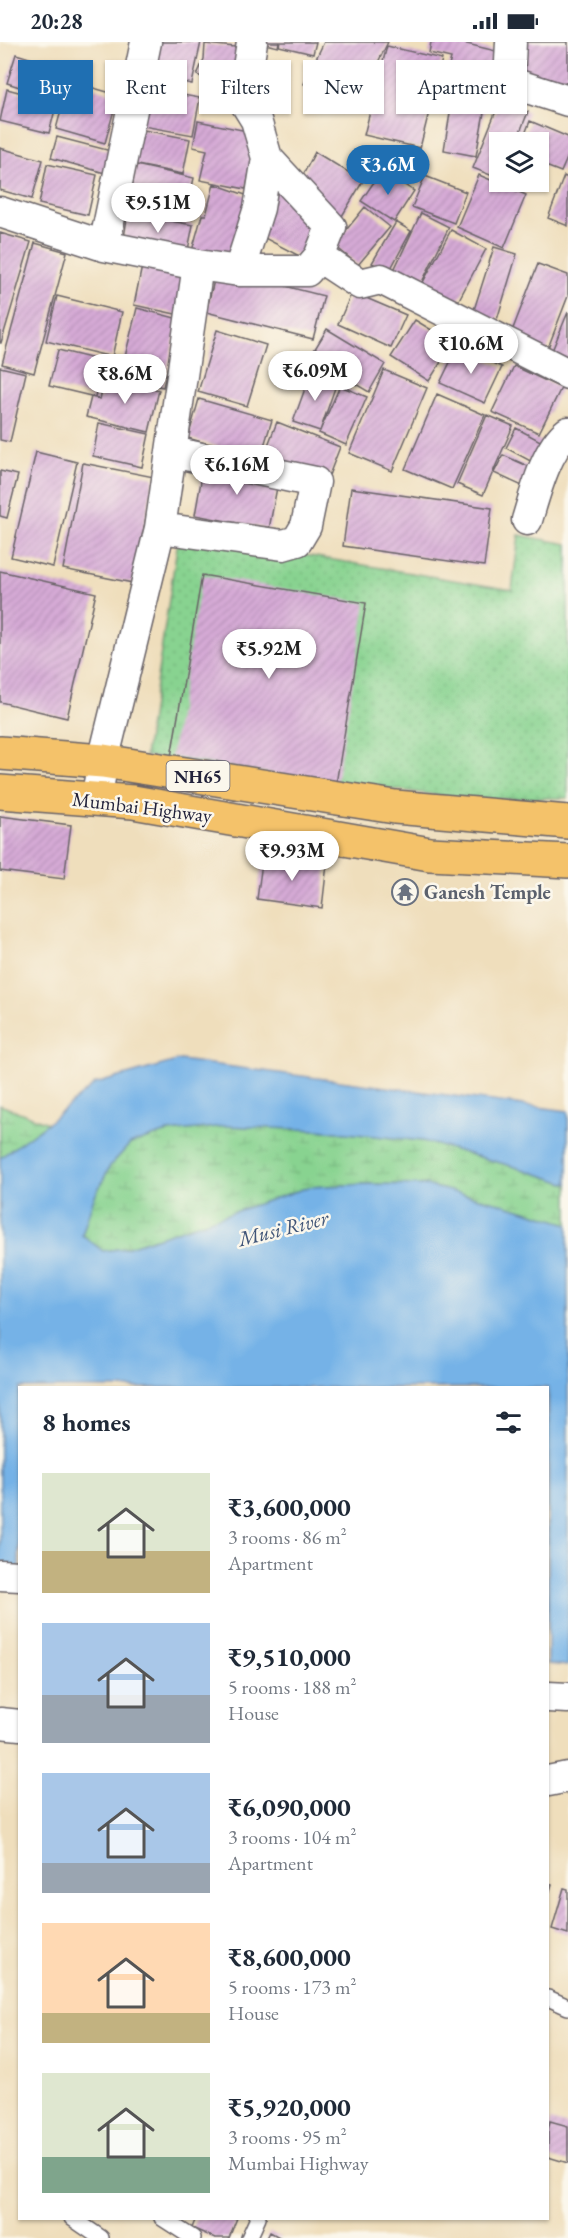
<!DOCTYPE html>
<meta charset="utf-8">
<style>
body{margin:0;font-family:"EB Garamond",serif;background:#f6f6f7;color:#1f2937;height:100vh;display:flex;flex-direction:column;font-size:22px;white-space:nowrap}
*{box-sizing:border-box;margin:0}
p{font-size:20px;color:#747a83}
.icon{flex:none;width:33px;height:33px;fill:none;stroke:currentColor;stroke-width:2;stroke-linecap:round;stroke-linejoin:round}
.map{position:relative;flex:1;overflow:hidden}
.details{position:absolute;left:18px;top:1344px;width:531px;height:834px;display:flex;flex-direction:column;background:#fff;border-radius:0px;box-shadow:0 2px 4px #0004}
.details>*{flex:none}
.top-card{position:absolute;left:18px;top:18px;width:532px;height:54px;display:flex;gap:12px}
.fabs{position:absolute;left:489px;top:90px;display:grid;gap:12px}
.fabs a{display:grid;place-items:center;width:60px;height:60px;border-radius:0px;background:#fff;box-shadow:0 2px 4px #0004;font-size:30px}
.price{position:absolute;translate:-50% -51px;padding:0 14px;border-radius:21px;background:#fff;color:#222;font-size:20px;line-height:39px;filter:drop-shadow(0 2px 3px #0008)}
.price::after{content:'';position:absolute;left:50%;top:36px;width:18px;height:14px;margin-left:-9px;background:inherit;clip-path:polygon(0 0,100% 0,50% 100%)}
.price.current{background:#1f6fb2;color:#fff}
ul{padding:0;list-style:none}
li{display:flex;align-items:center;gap:18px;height:150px;padding:0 24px}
li span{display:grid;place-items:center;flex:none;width:168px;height:120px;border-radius:0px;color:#555}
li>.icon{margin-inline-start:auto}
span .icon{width:72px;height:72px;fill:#fffc;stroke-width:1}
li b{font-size:26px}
h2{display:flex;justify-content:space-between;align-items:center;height:72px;padding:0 24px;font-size:26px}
.tag{padding:0 21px;border-radius:0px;background:#fff;box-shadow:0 2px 4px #0004;font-size:21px;line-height:54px}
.tag.current{background:#1f6fb2;color:#fff}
.status{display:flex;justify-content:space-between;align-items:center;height:42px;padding:0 30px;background:#fff;direction:ltr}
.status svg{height:16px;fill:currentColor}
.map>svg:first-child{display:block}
</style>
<div class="status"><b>20:28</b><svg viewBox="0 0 49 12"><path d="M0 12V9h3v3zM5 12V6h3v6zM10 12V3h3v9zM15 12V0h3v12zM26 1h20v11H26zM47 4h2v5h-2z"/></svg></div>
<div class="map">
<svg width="568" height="2196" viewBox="0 0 568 2196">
<defs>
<pattern id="wetland-marsh" width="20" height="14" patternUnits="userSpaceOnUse" patternTransform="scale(1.5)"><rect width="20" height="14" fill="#88d390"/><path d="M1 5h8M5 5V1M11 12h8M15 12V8" fill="none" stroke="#75b57d"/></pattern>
<pattern id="park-dots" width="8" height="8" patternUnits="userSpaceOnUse" patternTransform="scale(1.5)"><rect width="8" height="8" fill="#88d390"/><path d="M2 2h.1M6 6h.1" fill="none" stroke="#75b57d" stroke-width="1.8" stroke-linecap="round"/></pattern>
<pattern id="building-hatch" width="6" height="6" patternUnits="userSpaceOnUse" patternTransform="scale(1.5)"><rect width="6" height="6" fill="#d6aad6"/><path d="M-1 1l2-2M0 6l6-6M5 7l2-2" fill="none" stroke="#b792b9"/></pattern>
</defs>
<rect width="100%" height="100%" fill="#fbf7ec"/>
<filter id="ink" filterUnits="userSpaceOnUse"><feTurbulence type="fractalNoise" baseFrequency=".0167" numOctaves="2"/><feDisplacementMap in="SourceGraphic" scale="12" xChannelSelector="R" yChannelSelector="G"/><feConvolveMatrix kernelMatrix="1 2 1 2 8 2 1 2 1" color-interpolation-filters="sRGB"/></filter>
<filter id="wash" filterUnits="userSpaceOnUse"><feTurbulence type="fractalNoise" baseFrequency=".008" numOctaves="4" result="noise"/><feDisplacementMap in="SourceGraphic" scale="24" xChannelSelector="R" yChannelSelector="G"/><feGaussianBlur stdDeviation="1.35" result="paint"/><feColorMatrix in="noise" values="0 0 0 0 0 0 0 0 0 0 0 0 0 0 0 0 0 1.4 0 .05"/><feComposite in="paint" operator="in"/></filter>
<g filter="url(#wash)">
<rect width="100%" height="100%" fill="#efdebc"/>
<!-- wetland -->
<path fill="url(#wetland-marsh)" stroke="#557a66" stroke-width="1.5" d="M 0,1063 L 48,1081 L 0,1116 Z
M 225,1084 L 318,1088 L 423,1099 L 522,1127 L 568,1142 L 568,1182 L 499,1161 L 425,1143 L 368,1142 L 309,1145 L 126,1206 L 103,1209 L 82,1193 L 93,1158 L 110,1124 L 130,1102 L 168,1090 Z"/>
<!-- park -->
<path fill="url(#park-dots)" stroke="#557a66" stroke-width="1.5" d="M 179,492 L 512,548 L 519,493 L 568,502 L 568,756 L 466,757 L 145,714 Z"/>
<!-- water -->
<path fill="#74b2e7" stroke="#4b6a91" stroke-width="1.5" d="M 180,1018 L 568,1069 L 568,1142 L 522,1127 L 423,1099 L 318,1088 L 225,1084 L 168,1090 L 130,1102 L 110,1124 L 93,1158 L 82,1193 L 103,1209 L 126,1206 L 309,1145 L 368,1142 L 425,1143 L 499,1161 L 568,1182 L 568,1624 L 548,1622 L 548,1346 L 20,1346 L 19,1540 L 0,1535 L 0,1116 L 48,1081 L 95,1042 Z"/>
<g id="blocks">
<!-- building -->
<path fill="url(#building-hatch)" d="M 159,0 L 201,0 L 192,42 L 152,33 Z
M 257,0 L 279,0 L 278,5 Z
M 280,0 L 316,0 L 313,12 L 279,4 Z
M 324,0 L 388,0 L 355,67 L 304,42 Z
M 431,0 L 459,0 L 504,11 L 491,64 L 442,52 L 451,16 L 429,11 Z
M 520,0 L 568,0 L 568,40 L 523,43 Z
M 205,2 L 245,6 L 241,51 L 197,33 L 204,17 Z
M 387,4 L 442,17 L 420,106 L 364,93 Z
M 16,12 L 66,27 L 57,57 L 7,41 Z
M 69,39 L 118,53 L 105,101 L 56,87 Z
M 144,46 L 200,56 L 193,93 L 137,83 Z
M 7,47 L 57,60 L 49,91 L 0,79 Z
M 452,59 L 485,65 L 476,114 L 444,108 Z
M 500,59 L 528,70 L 516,100 L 500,100 L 500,137 L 473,126 Z
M 198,79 L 257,91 L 246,147 L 200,138 L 207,108 L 193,105 Z
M 530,79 L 568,95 L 568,114 L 561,130 L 538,121 L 538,100 L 522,100 Z
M 139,87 L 190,97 L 183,132 L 132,122 Z
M 57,95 L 111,109 L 105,131 L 51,116 Z
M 0,106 L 43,118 L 32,157 L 0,148 Z
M 315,110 L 363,139 L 336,184 L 302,135 Z
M 47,122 L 97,133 L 88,173 L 39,162 Z
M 136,123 L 194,136 L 188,164 L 130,152 Z
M 382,128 L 414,149 L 394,180 L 361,159 Z
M 479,133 L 526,153 L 504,206 L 457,185 Z
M 425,134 L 466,150 L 454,181 L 412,165 Z
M 564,134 L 568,136 L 568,184 L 548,176 Z
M 214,142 L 257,157 L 237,224 L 190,216 L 202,173 L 206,173 Z
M 278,144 L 322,191 L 307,218 L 253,190 Z
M 365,165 L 390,185 L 358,223 L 334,203 Z
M 128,171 L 193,183 L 187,213 L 123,202 Z
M 421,171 L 449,185 L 421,242 L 394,228 Z
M 396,180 L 411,189 L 389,230 L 372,221 Z
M 451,188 L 486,207 L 455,265 L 420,246 Z
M 0,191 L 31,200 L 1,301 L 0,301 Z
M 35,201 L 67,210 L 34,331 L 2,322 Z
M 494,205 L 517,212 L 496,281 L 472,274 Z
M 143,219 L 189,229 L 180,273 L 134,263 Z
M 538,222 L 568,233 L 568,254 L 546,311 L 509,297 Z
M 217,227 L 324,254 L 313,297 L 206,270 Z
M 352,250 L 406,273 L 391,306 L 338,282 Z
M 57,254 L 122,270 L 112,315 L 46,299 Z
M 137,266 L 179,277 L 163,345 L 120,335 Z
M 568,270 L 568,324 L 549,316 Z
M 415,278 L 453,301 L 429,339 L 391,315 Z
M 327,287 L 385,322 L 369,350 L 310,315 Z
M 217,288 L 266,303 L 247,364 L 198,350 Z
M 458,304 L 502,325 L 485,361 L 440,341 Z
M 58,308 L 103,319 L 95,355 L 49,344 Z
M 514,324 L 561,346 L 539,391 L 492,370 Z
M 0,325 L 26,331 L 10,400 L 0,398 Z
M 384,328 L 427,346 L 392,429 L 349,411 Z
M 311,330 L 337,340 L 320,389 L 293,380 Z
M 105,336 L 159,348 L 149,390 L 86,375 L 91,355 L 100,357 Z
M 340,344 L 367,355 L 346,403 L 319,391 Z
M 437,352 L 485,373 L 452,447 L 405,427 Z
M 199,357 L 272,378 L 260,417 L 188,396 Z
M 487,373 L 513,384 L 483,453 L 457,442 Z
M 277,380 L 340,405 L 326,441 L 263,416 Z
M 99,381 L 149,392 L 142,425 L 93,414 Z
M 516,386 L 546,402 L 536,422 L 506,406 Z
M 36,410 L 77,420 L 53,525 L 11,515 Z
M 503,413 L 539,429 L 531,448 L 494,431 Z
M 83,421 L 154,435 L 133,541 L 63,527 Z
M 204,422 L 279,435 L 269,487 L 195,473 Z
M 0,429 L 18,433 L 7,476 L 0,474 Z
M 351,446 L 492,466 L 484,524 L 343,504 Z
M 0,529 L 96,551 L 67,676 L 0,660 Z
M 202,533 L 366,561 L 336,742 L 171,715 Z
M 0,774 L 71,783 L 64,837 L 0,829 Z
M 263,814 L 327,822 L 322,866 L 257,857 Z
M 548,1841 L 552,1842 L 548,1855 Z
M 564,1846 L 568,1847 L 568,1892 L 552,1887 Z
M 550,2079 L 568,2084 L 568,2121 L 548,2115 L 548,2088 Z
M 196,2176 L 237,2176 L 229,2196 L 215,2196 L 192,2186 Z
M 270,2190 L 281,2196 L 267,2196 Z"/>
</g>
</g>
<g filter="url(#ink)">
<use href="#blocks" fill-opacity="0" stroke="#6a6468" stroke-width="1.5"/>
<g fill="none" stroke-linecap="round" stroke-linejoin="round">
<defs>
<path id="lane" d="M 548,1956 L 568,1965
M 72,2176 L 101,2196
M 162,2176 L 193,2196
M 249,2196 L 258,2176"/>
<path id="street" d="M 511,0 L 509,40 L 568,59
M 0,170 L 104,204 L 198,223 L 239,229 L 307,229 L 319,215 L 331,185 L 267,116
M 104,204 L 146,0
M 319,215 L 360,242 L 381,237 L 568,332
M 239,229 L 259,166 L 267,116 L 256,78 L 243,57 L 252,0
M 527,478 C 535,452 546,407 568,390
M 160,486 L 283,503 L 297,499 L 306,484 L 315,440 L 172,410
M 96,758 L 103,719 L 160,486 L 198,223
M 0,1533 L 20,1534
M 548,1655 L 568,1656
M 0,1681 L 20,1683
M 548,1739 L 568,1735"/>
<path id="highway" d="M 0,711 L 103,719 L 395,765 L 568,780
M 0,750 L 133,760 L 430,812 L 568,819"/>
</defs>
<!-- lane casing -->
<use href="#lane" stroke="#6a6468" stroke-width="18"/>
<!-- street casing -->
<use href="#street" stroke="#6a6468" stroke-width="33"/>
<!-- highway casing -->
<use href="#highway" stroke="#6a6468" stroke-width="36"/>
<!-- lane -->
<use href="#lane" stroke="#fff" stroke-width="15"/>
<!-- street -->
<use href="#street" stroke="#fff" stroke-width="30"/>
<!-- highway -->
<use href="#highway" stroke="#f4c26a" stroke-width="33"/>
</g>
</g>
<!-- icons -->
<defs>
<symbol id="temple-ring" viewBox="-11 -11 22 22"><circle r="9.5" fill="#fbf7ec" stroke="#6b7280" stroke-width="1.5"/><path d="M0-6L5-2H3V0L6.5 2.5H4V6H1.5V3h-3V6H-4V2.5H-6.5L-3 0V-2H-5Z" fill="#6b7280"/></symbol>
</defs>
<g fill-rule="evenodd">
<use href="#temple-ring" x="390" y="835" width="30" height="30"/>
</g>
<g text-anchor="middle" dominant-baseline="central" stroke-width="5" stroke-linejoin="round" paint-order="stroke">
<!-- shield labels -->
<rect fill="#fbf7ec" stroke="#636270" stroke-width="1.5" x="166.5" y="719" width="63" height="30" rx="4.5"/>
<g font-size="18" font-weight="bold" fill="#22223b">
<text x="198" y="734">NH65</text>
</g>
<!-- street labels -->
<g font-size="20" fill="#22223b" stroke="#fbf7ec">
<text transform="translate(142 765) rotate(7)">Mumbai Highway</text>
</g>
<!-- worship labels -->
<g font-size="20" font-weight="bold" fill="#5b616d" stroke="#fbf7ec" text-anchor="start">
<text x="424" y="850">Ganesh Temple</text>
</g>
<!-- water labels -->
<g font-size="21" font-style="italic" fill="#3f5477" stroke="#fbf7ec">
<text transform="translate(283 1186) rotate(-14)">Musi River</text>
</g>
</g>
</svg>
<div class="fabs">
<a><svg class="icon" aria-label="layers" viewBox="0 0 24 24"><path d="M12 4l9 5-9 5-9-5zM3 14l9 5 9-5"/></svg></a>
</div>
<b class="price current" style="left:388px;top:154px">₹3.6M</b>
<b class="price" style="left:158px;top:192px">₹9.51M</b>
<b class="price" style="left:471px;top:333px">₹10.6M</b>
<b class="price" style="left:315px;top:360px">₹6.09M</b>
<b class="price" style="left:125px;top:363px">₹8.6M</b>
<b class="price" style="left:237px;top:454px">₹6.16M</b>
<b class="price" style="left:269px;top:638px">₹5.92M</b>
<b class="price" style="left:292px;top:840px">₹9.93M</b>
<div class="top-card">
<a class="tag current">Buy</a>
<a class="tag">Rent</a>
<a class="tag">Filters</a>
<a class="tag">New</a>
<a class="tag">Apartment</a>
</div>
<section class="details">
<h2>8 homes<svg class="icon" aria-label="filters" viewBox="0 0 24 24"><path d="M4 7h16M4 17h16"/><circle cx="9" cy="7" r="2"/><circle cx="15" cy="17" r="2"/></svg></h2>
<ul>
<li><span style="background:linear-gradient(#dfe7d0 65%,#c2b280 0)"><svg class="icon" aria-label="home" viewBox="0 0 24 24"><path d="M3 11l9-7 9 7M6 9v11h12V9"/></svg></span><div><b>₹3,600,000</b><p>3 rooms · 86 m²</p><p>Apartment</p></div></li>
<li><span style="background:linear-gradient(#a9c7e8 60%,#9aa5b1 0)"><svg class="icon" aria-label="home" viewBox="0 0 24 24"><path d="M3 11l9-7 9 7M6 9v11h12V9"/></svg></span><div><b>₹9,510,000</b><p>5 rooms · 188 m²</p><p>House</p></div></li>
<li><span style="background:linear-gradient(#a9c7e8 75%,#9aa5b1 0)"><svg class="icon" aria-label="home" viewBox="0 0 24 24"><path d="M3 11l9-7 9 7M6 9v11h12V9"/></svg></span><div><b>₹6,090,000</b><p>3 rooms · 104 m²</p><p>Apartment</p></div></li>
<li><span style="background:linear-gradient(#ffd9b3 75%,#c2b280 0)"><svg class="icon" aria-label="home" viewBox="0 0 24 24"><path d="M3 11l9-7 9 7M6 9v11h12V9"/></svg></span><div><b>₹8,600,000</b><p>5 rooms · 173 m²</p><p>House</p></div></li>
<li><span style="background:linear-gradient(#dfe7d0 70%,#7fa58c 0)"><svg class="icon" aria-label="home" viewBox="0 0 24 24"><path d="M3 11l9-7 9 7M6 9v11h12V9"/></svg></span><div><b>₹5,920,000</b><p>3 rooms · 95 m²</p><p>Mumbai Highway</p></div></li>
</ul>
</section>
</div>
